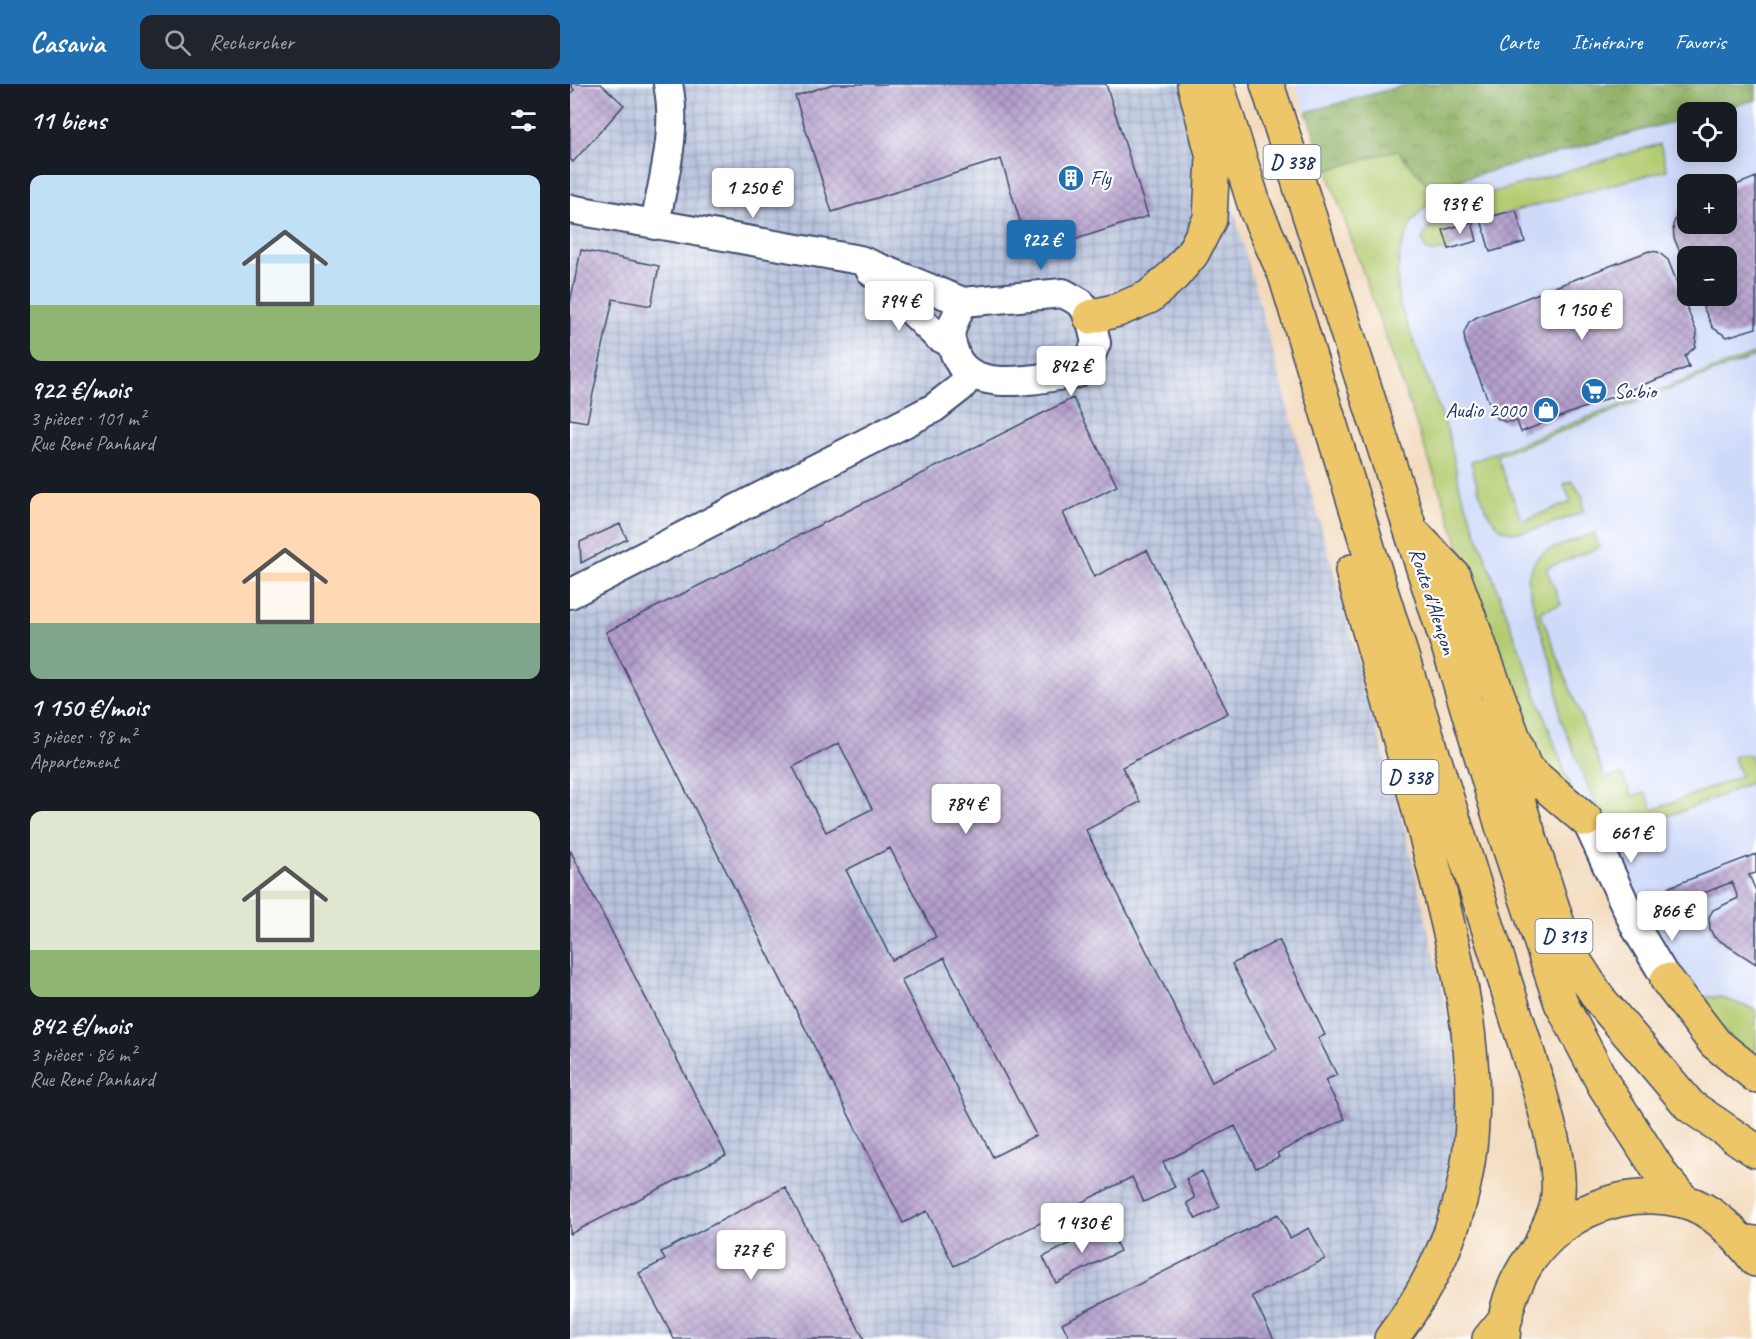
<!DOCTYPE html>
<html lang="fr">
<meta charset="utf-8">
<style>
body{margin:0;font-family:Caveat,sans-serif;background:#20242c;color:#f1f3f6;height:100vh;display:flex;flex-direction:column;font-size:22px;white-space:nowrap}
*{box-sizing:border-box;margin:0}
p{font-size:20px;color:#9ea1a6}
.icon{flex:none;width:33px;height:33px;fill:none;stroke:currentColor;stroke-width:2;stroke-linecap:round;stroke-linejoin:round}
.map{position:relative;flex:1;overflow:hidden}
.sheet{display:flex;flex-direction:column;background:#171b24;width:570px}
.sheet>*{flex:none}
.fabs{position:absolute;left:1107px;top:18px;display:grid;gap:12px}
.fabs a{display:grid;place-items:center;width:60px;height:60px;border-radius:12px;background:#171b24;box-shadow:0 3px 15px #0003;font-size:30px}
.price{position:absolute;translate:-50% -51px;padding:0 14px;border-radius:6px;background:#fff;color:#222;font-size:20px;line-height:39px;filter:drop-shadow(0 2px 3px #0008)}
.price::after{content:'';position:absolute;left:50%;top:36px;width:18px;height:14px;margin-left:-9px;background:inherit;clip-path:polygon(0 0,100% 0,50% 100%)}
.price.current{background:#1f6fb2;color:#fff}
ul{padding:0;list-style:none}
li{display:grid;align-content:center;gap:12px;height:318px;padding:0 30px}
li span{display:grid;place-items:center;height:186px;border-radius:12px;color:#555}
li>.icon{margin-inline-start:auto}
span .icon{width:108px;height:108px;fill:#fffc;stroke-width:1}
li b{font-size:26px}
h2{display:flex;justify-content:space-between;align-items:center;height:72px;padding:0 30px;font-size:26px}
header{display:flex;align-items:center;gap:36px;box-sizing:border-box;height:84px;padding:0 30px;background:#1f6fb2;color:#fff}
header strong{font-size:28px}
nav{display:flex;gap:33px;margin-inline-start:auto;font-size:21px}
.search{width:420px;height:54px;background:#20242c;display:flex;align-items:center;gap:15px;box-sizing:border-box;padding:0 21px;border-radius:12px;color:#9ea1a6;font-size:22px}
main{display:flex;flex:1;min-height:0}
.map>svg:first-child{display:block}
</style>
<header>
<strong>Casavia</strong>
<div class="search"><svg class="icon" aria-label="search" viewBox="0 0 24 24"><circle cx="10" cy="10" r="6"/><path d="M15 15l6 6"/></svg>Rechercher</div>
<nav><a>Carte</a><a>Itinéraire</a><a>Favoris</a></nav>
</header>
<main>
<section class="sheet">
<h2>11 biens<svg class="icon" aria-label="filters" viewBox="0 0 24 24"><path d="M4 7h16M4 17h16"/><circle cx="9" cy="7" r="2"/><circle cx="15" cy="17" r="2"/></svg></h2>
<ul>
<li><span style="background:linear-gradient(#bfe0f5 70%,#8fb573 0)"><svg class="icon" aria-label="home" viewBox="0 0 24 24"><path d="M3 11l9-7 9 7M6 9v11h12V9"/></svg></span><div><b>922 €/mois</b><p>3 pièces · 101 m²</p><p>Rue René Panhard</p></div></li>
<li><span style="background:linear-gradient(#ffd9b3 70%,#7fa58c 0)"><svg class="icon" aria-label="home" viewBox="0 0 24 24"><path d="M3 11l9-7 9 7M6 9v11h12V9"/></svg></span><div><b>1 150 €/mois</b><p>3 pièces · 98 m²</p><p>Appartement</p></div></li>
<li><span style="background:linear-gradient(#dfe7d0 75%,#8fb573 0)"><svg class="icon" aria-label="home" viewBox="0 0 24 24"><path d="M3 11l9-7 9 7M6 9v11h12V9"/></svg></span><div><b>842 €/mois</b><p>3 pièces · 86 m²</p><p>Rue René Panhard</p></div></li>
</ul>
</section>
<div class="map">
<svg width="1186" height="1255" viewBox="0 0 1186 1255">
<defs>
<pattern id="industrial-grid" width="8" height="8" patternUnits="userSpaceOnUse" patternTransform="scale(1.5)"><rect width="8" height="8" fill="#bac4de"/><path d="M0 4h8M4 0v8" fill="none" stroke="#96a0b7"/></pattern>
<pattern id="forest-crowns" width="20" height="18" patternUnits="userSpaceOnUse" patternTransform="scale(1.5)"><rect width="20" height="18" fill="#8fb063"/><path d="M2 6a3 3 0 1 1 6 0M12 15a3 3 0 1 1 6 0" fill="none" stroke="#749055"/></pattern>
<pattern id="building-cross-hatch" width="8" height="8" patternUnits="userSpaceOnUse" patternTransform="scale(1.5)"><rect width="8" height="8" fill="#b49fcc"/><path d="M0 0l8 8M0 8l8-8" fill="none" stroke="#9282a9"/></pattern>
</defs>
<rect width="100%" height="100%" fill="#fff"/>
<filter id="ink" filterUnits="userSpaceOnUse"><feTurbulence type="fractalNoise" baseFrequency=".0167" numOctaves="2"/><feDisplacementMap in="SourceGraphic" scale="12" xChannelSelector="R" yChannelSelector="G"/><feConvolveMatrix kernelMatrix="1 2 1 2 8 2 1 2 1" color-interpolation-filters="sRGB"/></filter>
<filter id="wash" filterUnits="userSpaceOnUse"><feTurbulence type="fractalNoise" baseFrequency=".008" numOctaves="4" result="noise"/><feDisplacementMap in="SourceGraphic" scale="24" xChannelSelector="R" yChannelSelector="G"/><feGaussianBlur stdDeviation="1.35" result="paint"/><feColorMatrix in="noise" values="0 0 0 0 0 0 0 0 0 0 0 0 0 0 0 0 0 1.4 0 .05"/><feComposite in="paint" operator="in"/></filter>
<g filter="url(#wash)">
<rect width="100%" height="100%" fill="#f3dabc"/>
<!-- built -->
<path fill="#cfdaf9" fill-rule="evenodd" d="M 726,0 L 840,0 L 736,28 Z
M 1186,0 L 1186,926 L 1149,913 L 1134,913 L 1125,917 L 1004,715 L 757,86 ZM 1118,28 L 1156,28 L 1156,68 L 1118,68 ZM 1118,100 L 1156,100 L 1156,140 L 1118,140 ZM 1118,172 L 1156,172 L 1156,212 L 1118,212 Z"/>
<!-- industrial -->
<path fill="url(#industrial-grid)" d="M 0,0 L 629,0 L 835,747 L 886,963 L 889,1034 L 874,1145 L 808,1255 L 0,1255 Z"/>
<!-- grass -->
<path fill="#b4cc71" stroke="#687e68" stroke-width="1.5" d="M 1090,60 L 1097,86 L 874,146 L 879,165 L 865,168 L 857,167 L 852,155 L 857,146 L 886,119 Z
M 827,66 L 859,102 L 878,102 L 867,109 L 841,139 L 830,167 L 827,191 L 829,219 L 878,348 L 890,404 L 1003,710 L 966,680 L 757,86 Z
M 1186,269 L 1186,272 L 927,372 L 952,437 L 1001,418 L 994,400 L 1002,397 L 1013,413 L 1013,428 C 938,456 923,467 901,378 Z
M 1024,449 L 1030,463 L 976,484 L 991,520 L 970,528 L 1035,694 L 1052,690 L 1062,712 L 1076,709 L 1083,726 L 1171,692 L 1163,673 L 1173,670 L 1180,672 L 1186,685 L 1186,696 C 1150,711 1055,763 1026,722 L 990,633 L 985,589 L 966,532 L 957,494 L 966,475 L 976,467 Z
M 1134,913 L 1149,913 L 1186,926 L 1186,980 L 1125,917 Z"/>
<!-- forest -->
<path fill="url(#forest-crowns)" stroke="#557060" stroke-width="1.5" d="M 840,0 L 1186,0 L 1186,16 L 1138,28 L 1118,28 L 1117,34 L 895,94 L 878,102 L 859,102 L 827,66 L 757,86 L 736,28 Z"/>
<g id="blocks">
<!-- building -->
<path fill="url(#building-cross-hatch)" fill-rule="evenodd" d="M 0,0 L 31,0 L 54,21 L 3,78 L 0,75 L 0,10 L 4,6 Z
M 263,0 L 536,0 L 578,132 L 500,157 L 494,138 L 454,150 L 431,75 L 262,128 L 225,12 Z
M 1186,93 L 1186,244 L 1157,253 L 1143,244 L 1128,212 L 1156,212 L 1156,172 L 1118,172 L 1118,187 L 1104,154 L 1103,141 L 1110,124 L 1118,120 L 1118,140 L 1156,140 L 1156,105 Z
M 946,126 L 955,158 L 920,168 L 911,135 Z
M 902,138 L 907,157 L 879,165 L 873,146 Z
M 11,166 L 89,182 L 81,222 L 43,215 L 17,338 L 0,335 L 0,219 Z
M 1079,167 L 1088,168 L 1098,176 L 1127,249 L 1125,263 L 1115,272 L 1119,283 L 951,348 L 947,337 L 936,338 L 928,335 L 922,326 L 895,258 L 894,249 L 899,238 L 907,233 Z
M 503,314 L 547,402 L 493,429 L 524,493 L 577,466 L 658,629 L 552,683 L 570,718 L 516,746 L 642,998 L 707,965 L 662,880 L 709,856 L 755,951 L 748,954 L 767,991 L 755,996 L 775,1035 L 707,1069 L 709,1073 L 686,1084 L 665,1042 L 593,1078 L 605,1103 L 574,1118 L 562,1093 L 384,1182 L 357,1127 L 333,1139 L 36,548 ZM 269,659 L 302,725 L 256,748 L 223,683 ZM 320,764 L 366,853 L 322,876 L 276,786 ZM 374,874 L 466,1051 L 423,1073 L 331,896 Z
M 50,440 L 57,455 L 11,479 L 10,458 Z
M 0,766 L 156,1071 L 0,1150 Z
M 1186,770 L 1186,789 L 1179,791 L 1186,807 L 1186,880 L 1144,853 L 1140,845 L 1139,833 L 1143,826 L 1168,814 L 1162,798 L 1103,821 L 1097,804 Z
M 632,1087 L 650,1123 L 626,1135 L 617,1119 L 625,1114 L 616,1095 Z
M 215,1103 L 294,1255 L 104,1255 L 69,1189 L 95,1176 L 91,1168 Z
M 708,1130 L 720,1154 L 739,1144 L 755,1175 L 682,1212 L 704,1255 L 500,1255 L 492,1239 Z
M 537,1141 L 550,1167 L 486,1199 L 473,1173 Z"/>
</g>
</g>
<g filter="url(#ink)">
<use href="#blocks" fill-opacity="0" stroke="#3b496c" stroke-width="1.5"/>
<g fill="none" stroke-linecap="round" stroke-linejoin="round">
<defs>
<path id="minor" d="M 0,125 L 290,176 L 393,218 L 493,209 L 511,219 L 520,233 L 526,259 L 519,276 L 507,289 C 474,293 400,313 385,270 C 383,263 379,255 381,247 C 383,238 389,227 393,218
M 85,141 C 93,95 108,47 98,0
M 300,186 L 367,252 L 381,259
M 0,510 L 364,324 L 391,303 L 402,290
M 1016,736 L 1066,844 L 1097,896"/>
<path id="major" d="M 933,1255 C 936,1164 1023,1095 1113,1117 C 1144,1125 1167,1152 1186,1176"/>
<path id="highway" d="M 647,0 L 686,126 L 715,191 L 810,503 L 968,1001 C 977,1035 996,1092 985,1127 C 982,1137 976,1147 972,1157
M 697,0 L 886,587 L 932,742 L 991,919 L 1034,1001 L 1093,1093 L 1114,1117
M 520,233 L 548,226 L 579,213 L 604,191 L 622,170 L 640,135 L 643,73 L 624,0
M 846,452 L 884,492 L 955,684 L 1016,736
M 782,487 C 807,575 833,664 856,753 C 903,934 945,1092 821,1255
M 920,630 L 988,840 L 1006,879 L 1030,916 L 1120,1022 L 1186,1067
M 1097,896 L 1145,959 L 1186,992
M 1171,1157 L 1186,1159
M 919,1255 L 936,1234"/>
</defs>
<!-- minor casing -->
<use href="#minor" stroke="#3b496c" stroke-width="32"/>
<!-- major casing -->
<use href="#major" stroke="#3b496c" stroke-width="36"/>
<!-- highway casing -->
<use href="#highway" stroke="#3b496c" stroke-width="36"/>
<!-- minor -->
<use href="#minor" stroke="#fff" stroke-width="28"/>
<!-- major -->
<use href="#major" stroke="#ecc669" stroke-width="33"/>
<!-- highway -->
<use href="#highway" stroke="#ecc669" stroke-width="33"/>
</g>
</g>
<!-- icons -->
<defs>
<symbol id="building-disc" viewBox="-11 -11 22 22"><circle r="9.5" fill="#1f6fb2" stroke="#fff"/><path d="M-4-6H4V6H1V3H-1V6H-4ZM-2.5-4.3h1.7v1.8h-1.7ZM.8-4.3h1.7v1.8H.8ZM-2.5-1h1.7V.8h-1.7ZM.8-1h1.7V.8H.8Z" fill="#fff"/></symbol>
<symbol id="supermarket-disc" viewBox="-11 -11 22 22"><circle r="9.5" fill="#1f6fb2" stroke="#fff"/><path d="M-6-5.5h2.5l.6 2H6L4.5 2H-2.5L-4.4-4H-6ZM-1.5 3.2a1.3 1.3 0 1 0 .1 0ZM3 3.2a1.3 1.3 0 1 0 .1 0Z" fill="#fff"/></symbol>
<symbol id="shop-disc" viewBox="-11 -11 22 22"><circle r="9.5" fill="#1f6fb2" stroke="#fff"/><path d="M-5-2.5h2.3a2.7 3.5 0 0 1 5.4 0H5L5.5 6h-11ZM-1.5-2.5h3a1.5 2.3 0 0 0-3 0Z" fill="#fff"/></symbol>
</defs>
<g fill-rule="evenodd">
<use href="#building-disc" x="486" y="79" width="30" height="30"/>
<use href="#supermarket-disc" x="1009" y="292" width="30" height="30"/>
<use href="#shop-disc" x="961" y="311" width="30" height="30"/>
</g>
<g text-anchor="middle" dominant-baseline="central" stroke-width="4.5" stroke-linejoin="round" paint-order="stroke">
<!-- shield labels -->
<g fill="#fff" stroke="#5f6d8e" stroke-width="1.5">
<rect x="693.5" y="61" width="57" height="34" rx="4.5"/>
<rect x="811.5" y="676" width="57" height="34" rx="4.5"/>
<rect x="965.5" y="835" width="57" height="34" rx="4.5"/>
</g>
<g font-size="20" font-weight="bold" fill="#1b2f5e">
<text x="722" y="78">D 338</text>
<text x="840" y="693">D 338</text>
<text x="994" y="852">D 313</text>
</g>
<!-- poi labels -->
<g font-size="21" fill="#1b2f5e" stroke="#fff" text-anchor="start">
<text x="520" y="94">Fly</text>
<text x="1044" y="307">So.bio</text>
<text x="956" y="326" text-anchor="end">Audio 2000</text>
</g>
<!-- street labels -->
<g font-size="21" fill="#1b2f5e" stroke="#fff">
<text transform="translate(863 517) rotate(72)">Route d'Alençon</text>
</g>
</g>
</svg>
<div class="fabs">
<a><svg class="icon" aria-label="locate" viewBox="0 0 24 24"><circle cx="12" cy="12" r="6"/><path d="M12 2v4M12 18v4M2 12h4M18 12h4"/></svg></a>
<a>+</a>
<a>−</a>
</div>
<b class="price" style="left:183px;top:135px">1 250 €</b>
<b class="price" style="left:890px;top:151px">939 €</b>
<b class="price current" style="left:471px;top:187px">922 €</b>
<b class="price" style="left:329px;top:248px">794 €</b>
<b class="price" style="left:1012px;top:257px">1 150 €</b>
<b class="price" style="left:501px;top:313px">842 €</b>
<b class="price" style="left:396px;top:751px">784 €</b>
<b class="price" style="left:1061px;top:780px">661 €</b>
<b class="price" style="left:1102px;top:858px">866 €</b>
<b class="price" style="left:512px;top:1170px">1 430 €</b>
<b class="price" style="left:181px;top:1197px">727 €</b>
</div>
</main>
